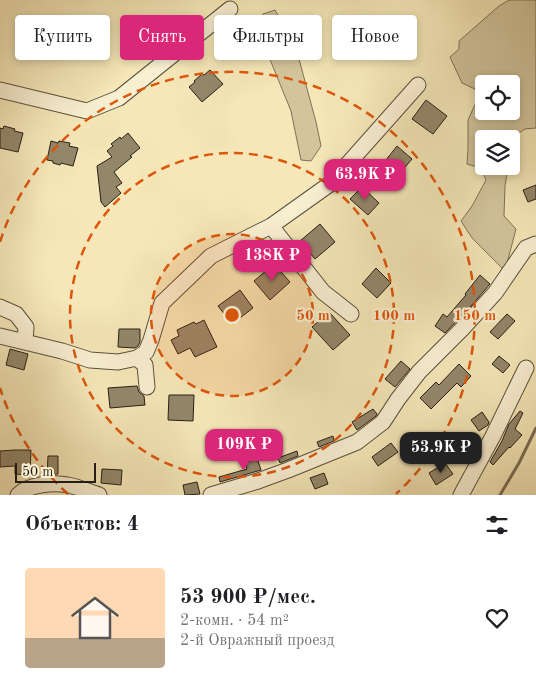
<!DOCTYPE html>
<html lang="ru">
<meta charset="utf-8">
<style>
body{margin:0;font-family:"Old Standard TT",serif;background:#f2f2f2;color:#202124;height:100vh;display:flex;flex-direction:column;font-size:19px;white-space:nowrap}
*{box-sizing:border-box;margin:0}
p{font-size:16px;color:#757577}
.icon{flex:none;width:28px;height:28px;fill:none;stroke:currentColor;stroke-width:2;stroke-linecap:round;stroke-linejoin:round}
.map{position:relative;height:495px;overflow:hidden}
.panel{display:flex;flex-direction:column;background:#fff;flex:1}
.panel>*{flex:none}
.banner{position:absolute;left:15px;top:15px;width:506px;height:45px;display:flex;gap:10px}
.buttons{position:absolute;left:475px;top:75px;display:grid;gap:10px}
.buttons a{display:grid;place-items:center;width:45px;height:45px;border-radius:5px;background:#fff;box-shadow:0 2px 8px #0003;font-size:25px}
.scale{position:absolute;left:15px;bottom:12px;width:81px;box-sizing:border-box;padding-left:5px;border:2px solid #281e16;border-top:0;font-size:14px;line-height:18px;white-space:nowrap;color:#281e16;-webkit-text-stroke:4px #f8efd1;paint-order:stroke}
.price{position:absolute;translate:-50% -42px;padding:0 11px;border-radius:10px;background:#db2777;color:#fff;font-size:16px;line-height:32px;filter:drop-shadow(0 1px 2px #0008)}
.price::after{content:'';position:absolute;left:50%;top:30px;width:15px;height:11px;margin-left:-8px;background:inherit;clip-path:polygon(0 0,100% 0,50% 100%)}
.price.on{background:#222;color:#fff}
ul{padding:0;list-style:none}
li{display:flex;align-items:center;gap:15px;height:125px;padding:0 25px}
li span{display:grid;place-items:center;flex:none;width:140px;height:100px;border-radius:5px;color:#555}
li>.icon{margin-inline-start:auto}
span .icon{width:60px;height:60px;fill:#fffc;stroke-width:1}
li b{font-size:21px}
h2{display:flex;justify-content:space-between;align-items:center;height:60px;padding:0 25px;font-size:21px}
.chip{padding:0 18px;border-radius:5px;background:#fff;box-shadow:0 2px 8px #0003;font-size:18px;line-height:45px}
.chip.on{background:#db2777;color:#fff}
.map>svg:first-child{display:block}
</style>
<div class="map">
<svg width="536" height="495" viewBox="0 0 536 495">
<rect width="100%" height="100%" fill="#f5e7b8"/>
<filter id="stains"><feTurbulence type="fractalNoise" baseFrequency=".004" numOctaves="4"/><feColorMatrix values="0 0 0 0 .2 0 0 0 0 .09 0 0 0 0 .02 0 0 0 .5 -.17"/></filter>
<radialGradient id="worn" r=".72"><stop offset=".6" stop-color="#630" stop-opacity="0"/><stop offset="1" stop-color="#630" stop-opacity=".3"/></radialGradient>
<!-- green -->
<path fill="#d2c59c" stroke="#7d7259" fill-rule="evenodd" d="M 509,0 L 536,0 L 536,128 L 525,129 L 511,139 L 484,139 L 484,166 L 510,166 L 508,168 L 505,186 L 504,216 L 516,229 L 505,271 L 472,238 L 461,221 L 472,206 L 486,180 L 481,168 L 467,164 L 468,149 L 468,120 L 478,98 L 475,89 L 462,83 L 450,57 L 459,49 L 459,41 L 499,6 ZM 484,84 L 511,84 L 511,111 L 484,111 Z
M 275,10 L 296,48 L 316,122 L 321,146 L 311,161 L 301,160 L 291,111 L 260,35 L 263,14 Z"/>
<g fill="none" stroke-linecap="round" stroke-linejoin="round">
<!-- stream -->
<path stroke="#796e56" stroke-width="3" d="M 500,495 L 519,463 L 536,428"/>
</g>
<!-- building -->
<path fill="#93876a" stroke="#281e16" d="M 210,70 L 223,84 L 202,102 L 189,87 L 195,82 L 194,81 L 202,74 L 204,75 Z
M 426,100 L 447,116 L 433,134 L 412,119 Z
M 4,126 L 15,129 L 14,131 L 23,133 L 18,152 L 0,148 L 0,128 L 3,129 Z
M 128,133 L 140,148 L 130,156 L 132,157 L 114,172 L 122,183 L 116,187 L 121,193 L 105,207 L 101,202 L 97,166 L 112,157 L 107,151 L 113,146 L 111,144 L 120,137 L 121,139 Z
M 51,141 L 58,143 L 59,141 L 70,143 L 69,146 L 78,148 L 73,166 L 61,163 L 60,165 L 53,163 L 53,161 L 47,160 Z
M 397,146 L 412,159 L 401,172 L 386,160 Z
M 536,185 L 536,199 L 528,202 L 523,190 Z
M 362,187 L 379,203 L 368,215 L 350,199 Z
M 320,224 L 335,242 L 315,259 L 300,241 Z
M 274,264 L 290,282 L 270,300 L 254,281 Z
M 376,268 L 391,283 L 377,298 L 362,284 Z
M 480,275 L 490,284 L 471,306 L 445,333 L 435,326 L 443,314 L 447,317 L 466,295 L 465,294 Z
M 240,290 L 253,308 L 232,324 L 218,306 Z
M 329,312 L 350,335 L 333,350 L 312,327 Z
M 507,314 L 515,321 L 498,339 L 490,332 Z
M 204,320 L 217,347 L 195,357 L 190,348 L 178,354 L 171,340 L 179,336 L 177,330 L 194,322 L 196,324 Z
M 119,329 L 140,329 L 140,342 L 138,346 L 135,348 L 118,347 Z
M 10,349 L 28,354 L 24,370 L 6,365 Z
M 499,356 L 510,365 L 503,373 L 492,364 Z
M 401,361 L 410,369 L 395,387 L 385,379 Z
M 459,364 L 471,376 L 461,387 L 457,383 L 431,409 L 420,398 L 436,382 L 439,385 Z
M 137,386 L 139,392 L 144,396 L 145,405 L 110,408 L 108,388 Z
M 169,395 L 194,395 L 193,421 L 168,420 Z
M 373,409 L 377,414 L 376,416 L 357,430 L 352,422 Z
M 520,411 L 523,413 L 515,429 L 522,435 L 510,448 L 509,447 L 493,465 L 490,462 L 502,441 L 509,424 Z
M 482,412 L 489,422 L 488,425 L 479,431 L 471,420 Z
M 333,436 L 334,441 L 319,447 L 317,442 Z
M 471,439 L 478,444 L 472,454 L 464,449 Z
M 391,443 L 398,452 L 378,466 L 372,457 Z
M 15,450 L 31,450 L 30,475 L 15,474 L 15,466 L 0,467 L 0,451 Z
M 297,451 L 298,456 L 280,463 L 278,458 Z
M 48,456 L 58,456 L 58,474 L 47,475 Z
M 257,458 L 261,470 L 220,482 L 219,477 L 247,469 L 245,463 Z
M 445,463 L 453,474 L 436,485 L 429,473 Z
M 102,469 L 122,470 L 121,485 L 101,483 Z
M 324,473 L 328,484 L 315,489 L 310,478 Z
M 197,482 L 200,494 L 185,495 L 183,485 Z"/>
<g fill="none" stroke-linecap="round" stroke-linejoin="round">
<defs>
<path id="minor" d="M 0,90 L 87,111 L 119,98 L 230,9
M 271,226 L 323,292 L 351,314
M 0,307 L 16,314 L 26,327 L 25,342
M 0,336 L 62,351 L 90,360 L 118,362 L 137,358 L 146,352 L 151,340 L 162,303 L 211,256 L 271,226 L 330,184 L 418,85
M 137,358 L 145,365 L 147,387
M 18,495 C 29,484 54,482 68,485 C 79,487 89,492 99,495
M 211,495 L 258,481 L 288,470 L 357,442 L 383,422 L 398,399 L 419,372 L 462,329 L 495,293 L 526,248 L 536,244
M 461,495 L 493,436 L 526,368"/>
</defs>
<!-- minor casing -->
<use href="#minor" stroke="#5b503e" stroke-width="17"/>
<!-- minor -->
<use href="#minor" stroke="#f8efd1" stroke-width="15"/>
</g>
<!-- distance rings -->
<circle cx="232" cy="315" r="81" fill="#de560c" fill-opacity=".12"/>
<g fill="none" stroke="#de560c" stroke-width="2.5" stroke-dasharray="9 6">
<circle cx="232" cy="315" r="81"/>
<circle cx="232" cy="315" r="162"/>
<path d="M68 494A243 243 0 0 1 0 388M0 242A243 243 0 1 1 396 494"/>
</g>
<circle cx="232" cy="315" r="8" fill="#de560c" stroke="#f8efd1" stroke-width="2.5"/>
<g font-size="15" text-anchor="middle" font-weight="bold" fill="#de560c" stroke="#f8efd1" stroke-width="4.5" stroke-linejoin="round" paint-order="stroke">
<text x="313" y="320">50 m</text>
<text x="394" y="320">100 m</text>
<text x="475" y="320">150 m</text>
</g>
<rect width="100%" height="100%" filter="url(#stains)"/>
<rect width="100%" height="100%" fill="url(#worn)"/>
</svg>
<div class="buttons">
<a><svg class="icon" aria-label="locate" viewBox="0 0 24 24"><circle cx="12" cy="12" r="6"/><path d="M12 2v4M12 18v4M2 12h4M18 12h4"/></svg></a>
<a><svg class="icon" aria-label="layers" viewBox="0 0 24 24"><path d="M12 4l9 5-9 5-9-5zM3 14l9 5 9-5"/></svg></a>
</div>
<div class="scale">50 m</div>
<b class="price" style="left:365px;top:201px">63.9K ₽</b>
<b class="price" style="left:272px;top:282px">138K ₽</b>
<b class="price" style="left:244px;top:471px">109K ₽</b>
<b class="price on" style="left:441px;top:474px">53.9K ₽</b>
<div class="banner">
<a class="chip">Купить</a>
<a class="chip on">Снять</a>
<a class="chip">Фильтры</a>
<a class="chip">Новое</a>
</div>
</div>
<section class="panel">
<h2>Объектов: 4<svg class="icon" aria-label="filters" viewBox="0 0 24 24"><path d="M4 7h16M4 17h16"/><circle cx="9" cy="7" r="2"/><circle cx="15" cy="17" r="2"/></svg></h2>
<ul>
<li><span style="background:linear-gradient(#ffd9b3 70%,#b9a48a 0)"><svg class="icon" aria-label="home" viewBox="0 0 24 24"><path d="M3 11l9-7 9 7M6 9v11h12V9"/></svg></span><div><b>53 900 ₽/мес.</b><p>2-комн. · 54 m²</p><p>2-й Овражный проезд</p></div><svg class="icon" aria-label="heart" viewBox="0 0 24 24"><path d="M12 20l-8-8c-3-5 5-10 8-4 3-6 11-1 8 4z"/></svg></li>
</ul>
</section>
